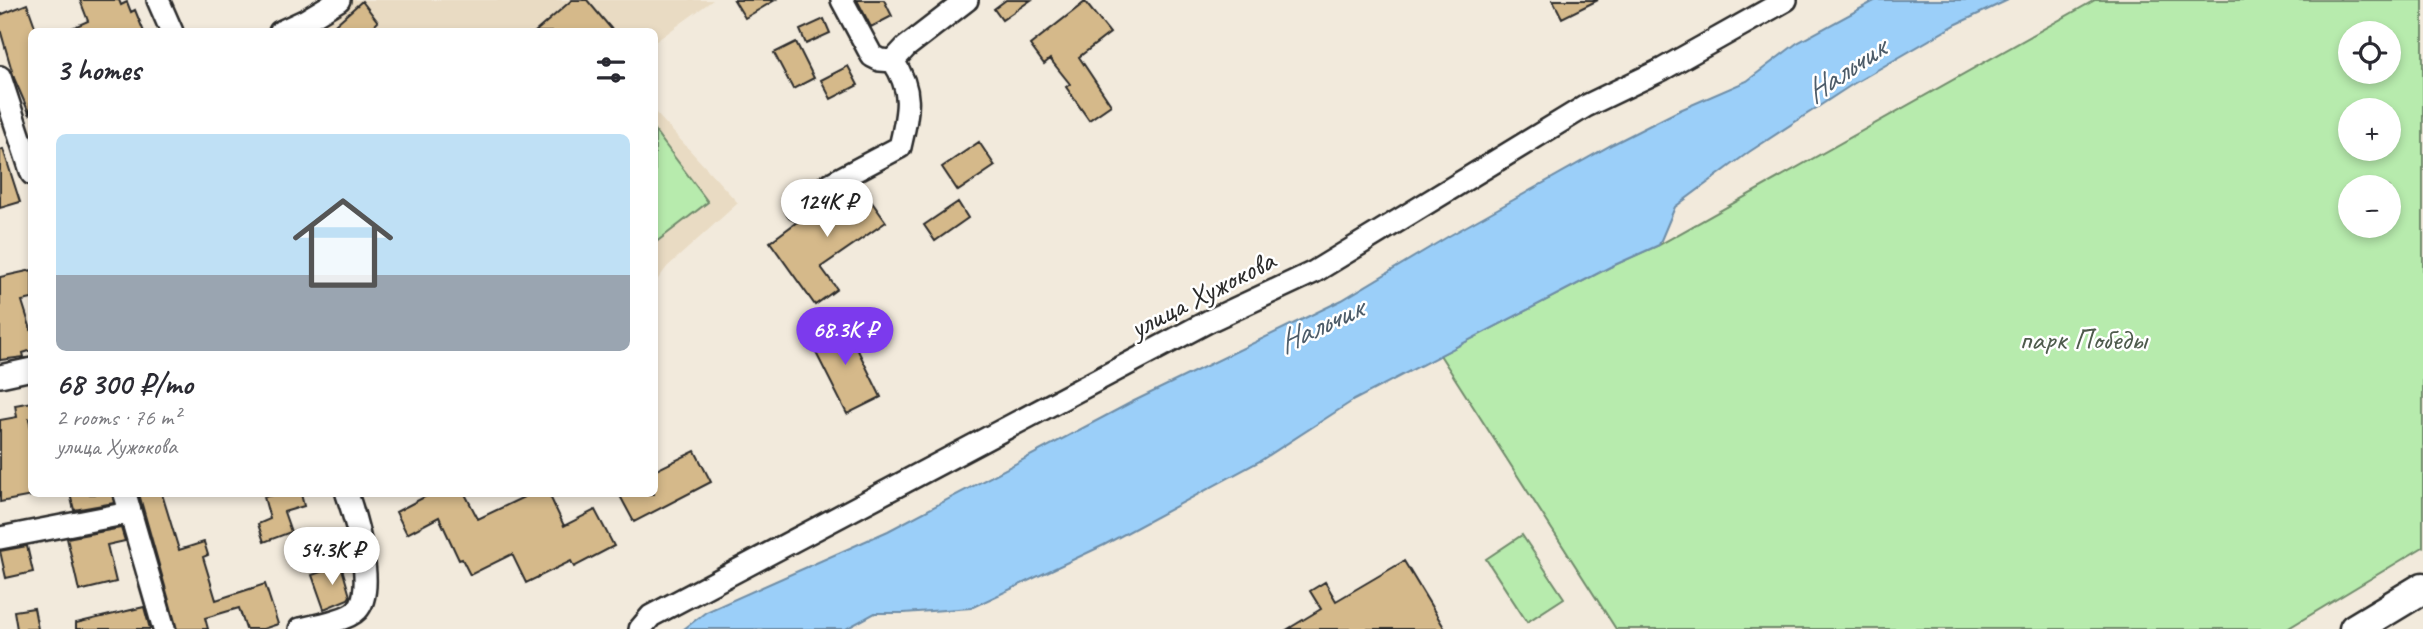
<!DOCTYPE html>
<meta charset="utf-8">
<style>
body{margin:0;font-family:Caveat,sans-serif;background:#f2f2f3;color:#2b2b33;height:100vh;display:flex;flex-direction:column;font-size:26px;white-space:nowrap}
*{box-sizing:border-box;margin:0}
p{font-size:23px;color:#7c7c81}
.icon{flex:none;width:38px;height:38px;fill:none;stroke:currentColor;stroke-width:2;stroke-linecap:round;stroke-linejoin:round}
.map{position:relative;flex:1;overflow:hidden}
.sheet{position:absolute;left:28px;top:28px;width:630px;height:469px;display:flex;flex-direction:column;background:#fff;border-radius:10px;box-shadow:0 4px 10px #0003}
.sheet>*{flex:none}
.buttons{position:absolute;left:2338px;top:21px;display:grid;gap:14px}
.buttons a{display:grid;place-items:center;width:63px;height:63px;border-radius:50%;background:#fff;box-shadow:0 4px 10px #0003;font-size:35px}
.price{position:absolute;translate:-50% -60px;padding:0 16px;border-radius:24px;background:#fff;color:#222;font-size:23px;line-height:46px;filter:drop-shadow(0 2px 4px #0008)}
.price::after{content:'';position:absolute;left:50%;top:42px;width:21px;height:16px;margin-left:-10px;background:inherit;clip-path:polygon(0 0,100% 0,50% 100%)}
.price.active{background:#7c3aed;color:#fff}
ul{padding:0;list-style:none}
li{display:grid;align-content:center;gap:14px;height:371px;padding:0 28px}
li span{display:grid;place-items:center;height:217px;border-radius:10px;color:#555}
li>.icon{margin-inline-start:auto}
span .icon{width:126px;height:126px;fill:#fffc;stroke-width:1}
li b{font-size:30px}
h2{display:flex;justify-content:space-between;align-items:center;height:84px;padding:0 28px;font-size:30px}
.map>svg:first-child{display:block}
</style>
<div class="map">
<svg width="2423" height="629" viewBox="0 0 2423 629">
<rect width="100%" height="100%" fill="#f2eadc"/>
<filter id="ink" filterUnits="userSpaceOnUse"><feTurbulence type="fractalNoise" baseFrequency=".0143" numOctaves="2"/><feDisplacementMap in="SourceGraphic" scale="14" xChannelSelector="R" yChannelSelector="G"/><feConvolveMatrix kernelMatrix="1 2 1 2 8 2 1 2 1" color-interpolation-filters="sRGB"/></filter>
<g filter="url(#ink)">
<!-- built -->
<path fill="#e9dbc3" d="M 350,0 L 713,0 L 655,42 L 654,32 L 300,32 L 324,20 Z
M 655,112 L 738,203 L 667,267 L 655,283 Z"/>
<!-- green -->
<path fill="#b7ebad" stroke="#718b6c" stroke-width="2" fill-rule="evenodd" d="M 2095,0 L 2423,0 L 2423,547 L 2287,629 L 1616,629 L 1440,355 L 1610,267 L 1659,245 ZM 2350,33 L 2389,33 L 2389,72 L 2350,72 ZM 2350,110 L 2389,110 L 2389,149 L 2350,149 ZM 2350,187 L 2389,187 L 2389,226 L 2350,226 Z
M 655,131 L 708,202 L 655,243 Z
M 1522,535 L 1564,598 L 1527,622 L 1486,559 Z"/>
<!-- water -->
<path fill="#9bcff9" stroke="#6e8da7" stroke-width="2" d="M 1876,0 L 2008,0 L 1957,24 L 1853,84 L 1749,152 L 1675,207 L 1659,245 L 1610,267 L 1354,400 L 1260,461 L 1104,545 L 971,608 L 904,613 L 875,613 L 846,629 L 684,629 L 706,612 L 888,531 L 1132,402 L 1342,300 L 1449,236 L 1613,144 L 1680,110 L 1747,81 L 1797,43 Z"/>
<!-- building -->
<path fill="#d5b98a" stroke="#2b2b2b" stroke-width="2" d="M 80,0 L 119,0 L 121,5 L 127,2 L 131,12 L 135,10 L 144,32 L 63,32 L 88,21 Z
M 572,0 L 587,0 L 614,32 L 535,32 Z
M 734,0 L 775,0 L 745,18 Z
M 857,0 L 884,0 L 892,16 L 871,27 Z
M 1006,0 L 1031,0 L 1002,20 L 994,9 Z
M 1553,0 L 1598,0 L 1562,18 Z
M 362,1 L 378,22 L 368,32 L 327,32 Z
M 1085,2 L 1110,33 L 1079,57 L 1111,105 L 1089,120 L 1066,87 L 1070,84 L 1050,59 L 1044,64 L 1030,45 Z
M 27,4 L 37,32 L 32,32 L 30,115 L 14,78 L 0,29 L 0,15 Z
M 824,19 L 830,33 L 806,44 L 800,30 Z
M 796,42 L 814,78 L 793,89 L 774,53 Z
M 848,66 L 858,85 L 831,99 L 821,80 Z
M 979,142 L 995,166 L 958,191 L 942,167 Z
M 3,149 L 20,202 L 0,208 L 0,150 Z
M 859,184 L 886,222 L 821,267 L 837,289 L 815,305 L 770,242 L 797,222 L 805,219 L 835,196 Z
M 958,202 L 968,218 L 935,241 L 924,225 Z
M 32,270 L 32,299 L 22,301 L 32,333 L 32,350 L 23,353 L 24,357 L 0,360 L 0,277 Z
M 843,320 L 881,397 L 847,414 L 808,337 Z
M 32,402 L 32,418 L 29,419 L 32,435 L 32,496 L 0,502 L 0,420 L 17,417 L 15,405 Z
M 695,451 L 711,482 L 634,522 L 619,494 L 654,494 L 654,471 Z
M 70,494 L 112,494 L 114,503 L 74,510 Z
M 139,494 L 162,494 L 179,550 L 204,542 L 208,555 L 203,557 L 216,600 L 265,584 L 278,624 L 263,629 L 246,629 L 239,608 L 205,618 L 208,629 L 177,629 Z
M 276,494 L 301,494 L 304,506 L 284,512 L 291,532 L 264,542 L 258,524 L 270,519 L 264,497 Z
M 430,494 L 465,494 L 478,519 L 530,494 L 549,494 L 564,526 L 595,510 L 614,546 L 574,567 L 571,561 L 526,583 L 512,554 L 470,575 L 462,559 L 459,560 L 439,517 L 407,534 L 396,512 Z
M 121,528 L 125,541 L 107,545 L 116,582 L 79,591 L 67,538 Z
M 27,546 L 33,572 L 6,578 L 0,551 Z
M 1404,561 L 1445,629 L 1288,629 L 1321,609 L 1310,591 L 1325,582 L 1336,601 Z
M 341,565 L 350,596 L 348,599 L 324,609 L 312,575 Z
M 144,607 L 150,629 L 76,629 L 76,623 Z
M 34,608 L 38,629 L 17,629 L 14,611 Z"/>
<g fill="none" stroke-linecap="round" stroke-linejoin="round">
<defs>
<path id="street" d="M 158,0 L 172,32
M 842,0 L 872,56 L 880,60 L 893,61
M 280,32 L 306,20 L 339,0
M 0,77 L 32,174
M 797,209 L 828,185 L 900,147 C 908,112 914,92 893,61 L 906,47 L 967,0
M 0,376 L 32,369
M 125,494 L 164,629
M 0,538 L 129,513
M 300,629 C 314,626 348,620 357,610 C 377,590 355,517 347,494
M 640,629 L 651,616 L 1209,321 L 1314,272 L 1586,106 L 1663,69 L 1786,0"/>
<path id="secondary" d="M 2355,629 L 2423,588"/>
</defs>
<!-- street casing -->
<use href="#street" stroke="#2b2b2b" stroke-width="26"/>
<!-- secondary casing -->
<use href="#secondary" stroke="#2b2b2b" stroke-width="35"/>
<!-- street -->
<use href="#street" stroke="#fff" stroke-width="21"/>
<!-- secondary -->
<use href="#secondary" stroke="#fff" stroke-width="30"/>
</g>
</g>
<g text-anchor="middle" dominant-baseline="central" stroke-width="5" stroke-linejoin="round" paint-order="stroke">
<!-- street labels -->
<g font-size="30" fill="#2b2b2b" stroke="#fff">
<text transform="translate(1202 294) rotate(-27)">улица Хужокова</text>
</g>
<!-- park labels -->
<g font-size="30" fill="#4e5b4c" stroke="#fff">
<text x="2083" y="339">парк Победы</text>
</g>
<!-- water labels -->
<g font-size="32" font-style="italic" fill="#4d5c69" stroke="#fff">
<text transform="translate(1845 70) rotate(-34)">Нальчик</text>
<text transform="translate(1320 325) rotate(-25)">Нальчик</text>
</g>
</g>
</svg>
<div class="buttons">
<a><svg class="icon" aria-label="locate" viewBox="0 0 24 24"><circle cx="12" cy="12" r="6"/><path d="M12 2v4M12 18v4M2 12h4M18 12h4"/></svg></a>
<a>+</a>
<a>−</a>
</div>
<b class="price" style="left:827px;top:239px">124K ₽</b>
<b class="price active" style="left:845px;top:367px">68.3K ₽</b>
<b class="price" style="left:332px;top:587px">54.3K ₽</b>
<section class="sheet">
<h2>3 homes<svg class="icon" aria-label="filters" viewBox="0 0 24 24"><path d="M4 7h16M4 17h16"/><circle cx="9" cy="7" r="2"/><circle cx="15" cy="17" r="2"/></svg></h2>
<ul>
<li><span style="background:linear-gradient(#bfe0f5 65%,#9aa5b1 0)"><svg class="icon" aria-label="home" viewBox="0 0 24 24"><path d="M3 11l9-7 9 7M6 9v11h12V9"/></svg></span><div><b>68 300 ₽/mo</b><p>2 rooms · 76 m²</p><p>улица Хужокова</p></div></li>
</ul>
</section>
</div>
